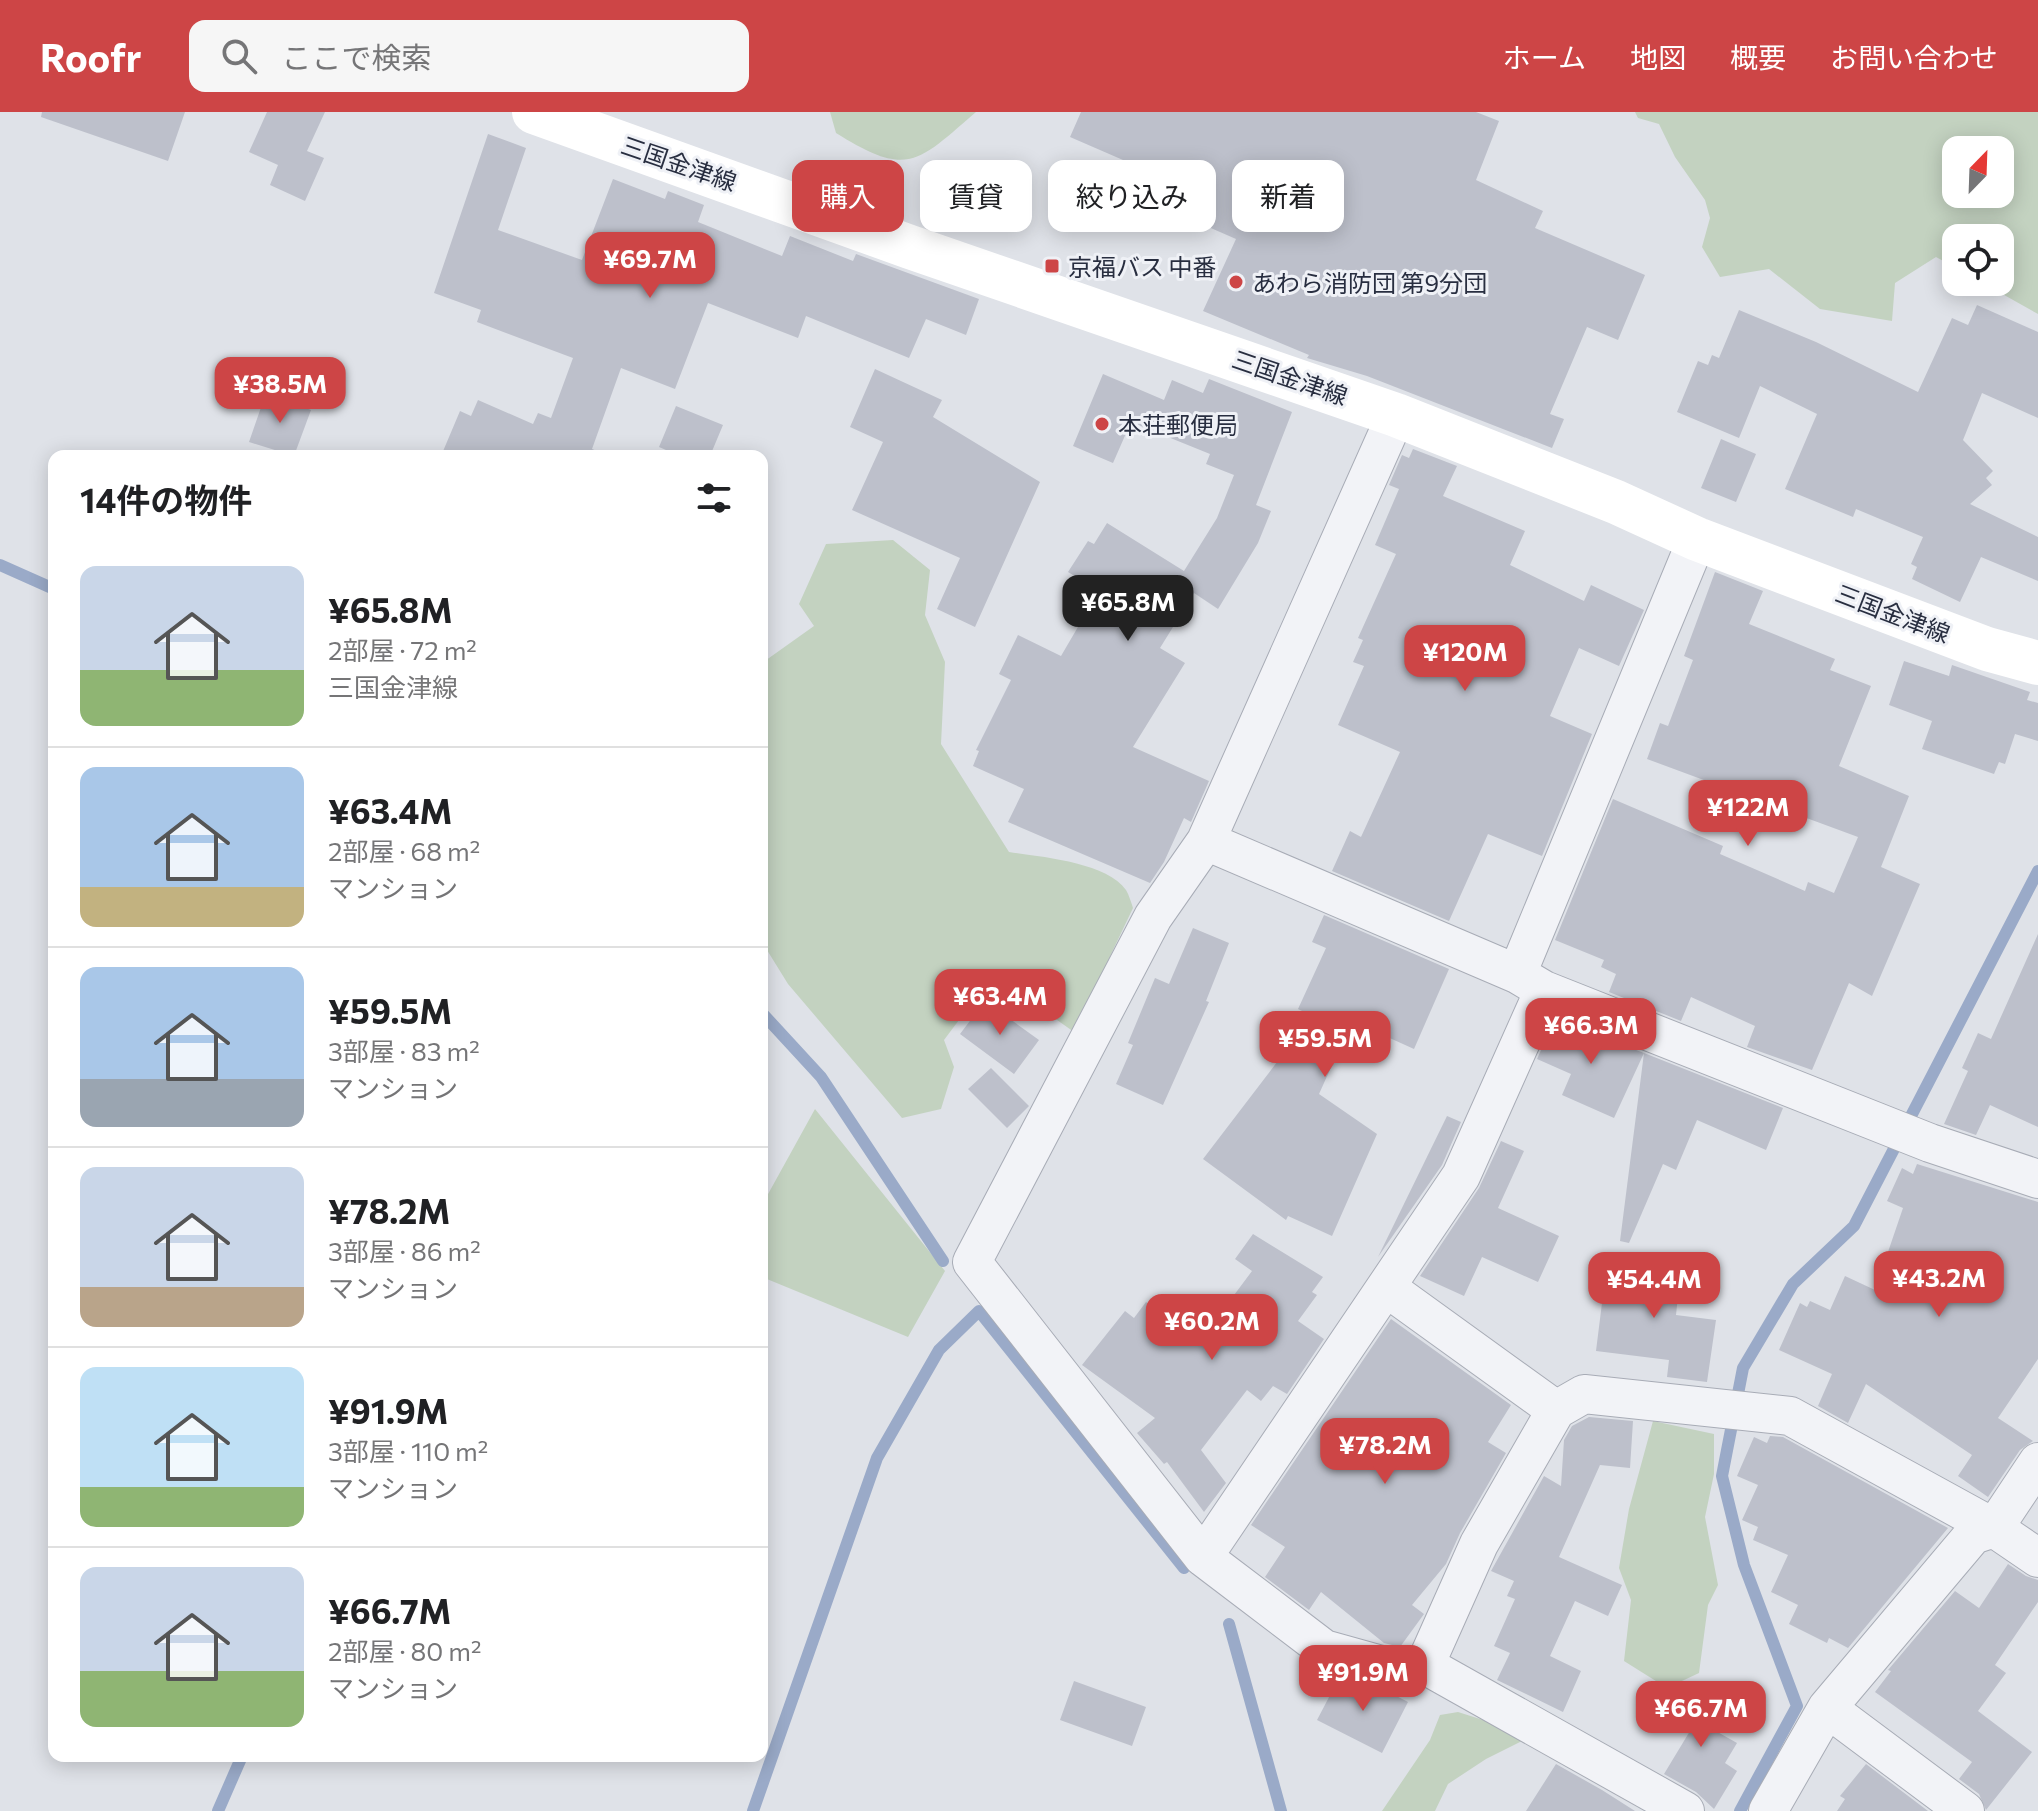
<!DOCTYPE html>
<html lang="ja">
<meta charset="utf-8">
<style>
body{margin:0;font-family:Commissioner,"Noto Sans JP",sans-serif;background:#f6f6f6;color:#202124;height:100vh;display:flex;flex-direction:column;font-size:30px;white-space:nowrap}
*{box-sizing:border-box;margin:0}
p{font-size:26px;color:#757577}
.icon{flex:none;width:44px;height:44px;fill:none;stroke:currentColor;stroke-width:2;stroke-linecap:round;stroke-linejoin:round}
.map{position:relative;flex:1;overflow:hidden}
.side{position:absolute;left:48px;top:338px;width:720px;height:1312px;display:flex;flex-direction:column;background:#fff;border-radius:16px;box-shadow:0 4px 20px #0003}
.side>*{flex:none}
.banner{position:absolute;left:792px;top:48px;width:760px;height:72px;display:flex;gap:16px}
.needle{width:52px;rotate:23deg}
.controls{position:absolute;left:1942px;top:24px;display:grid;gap:16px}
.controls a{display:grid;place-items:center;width:72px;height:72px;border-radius:16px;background:#fff;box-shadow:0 4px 20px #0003;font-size:40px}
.price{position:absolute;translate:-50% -68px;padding:0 18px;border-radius:16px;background:#cd4546;color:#fff;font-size:26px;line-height:52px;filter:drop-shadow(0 2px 4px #0008)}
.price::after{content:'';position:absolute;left:50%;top:48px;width:24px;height:18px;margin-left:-12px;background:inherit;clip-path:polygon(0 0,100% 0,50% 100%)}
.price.current{background:#222;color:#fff}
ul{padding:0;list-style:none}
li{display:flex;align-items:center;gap:24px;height:200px;padding:0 32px}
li+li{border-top:2px solid #e0e0e0}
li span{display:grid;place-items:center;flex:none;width:224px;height:160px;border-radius:16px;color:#555}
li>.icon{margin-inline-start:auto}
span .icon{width:96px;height:96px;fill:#fffc;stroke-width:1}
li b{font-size:34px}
h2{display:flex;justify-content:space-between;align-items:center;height:96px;padding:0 32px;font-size:34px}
.chip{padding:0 28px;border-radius:16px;background:#fff;box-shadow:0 4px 20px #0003;font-size:28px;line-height:72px}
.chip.current{background:#cd4546;color:#fff}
header{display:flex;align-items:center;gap:48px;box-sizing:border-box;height:112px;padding:0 40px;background:#cd4546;color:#fff}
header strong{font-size:38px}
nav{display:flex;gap:44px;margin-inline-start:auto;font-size:28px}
.search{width:560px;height:72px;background:#f6f6f6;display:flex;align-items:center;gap:20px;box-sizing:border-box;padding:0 28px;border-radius:16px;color:#757577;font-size:30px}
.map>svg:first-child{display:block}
</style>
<header>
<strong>Roofr</strong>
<div class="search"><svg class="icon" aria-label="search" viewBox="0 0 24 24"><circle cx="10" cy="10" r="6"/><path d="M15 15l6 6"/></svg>ここで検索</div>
<nav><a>ホーム</a><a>地図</a><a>概要</a><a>お問い合わせ</a></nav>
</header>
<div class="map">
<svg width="2038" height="1699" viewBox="0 0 2038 1699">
<rect width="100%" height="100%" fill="#dfe2e8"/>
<!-- green -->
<path fill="#c3d2c0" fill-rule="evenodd" d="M 830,0 L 976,0 C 917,51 908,66 836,21 Z
M 1635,0 L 2038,0 L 2038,202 L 1981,170 L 2000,170 L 2000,126 L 1956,126 L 1956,156 L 1936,145 L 1895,171 L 1892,209 L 1820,197 L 1769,157 L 1720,165 L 1702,135 L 1710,106 L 1705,88 L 1675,45 L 1659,12 L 1638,6 ZM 1956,38 L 2000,38 L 2000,82 L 1956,82 Z
M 893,428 L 930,458 L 925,503 L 945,550 L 941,632 L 1009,740 C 1041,745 1106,750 1126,778 C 1129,783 1131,790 1133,796 L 1074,920 L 1026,886 L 980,880 L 944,928 L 954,955 L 941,997 L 902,1006 L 788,872 L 762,830 L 762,551 L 814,514 L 799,492 L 826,432 Z
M 815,997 L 945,1159 L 908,1225 L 762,1165 L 762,1093 Z
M 1653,1309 L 1714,1322 L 1714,1362 L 1705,1405 L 1718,1473 L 1708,1493 L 1699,1561 L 1667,1576 L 1624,1549 L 1631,1488 L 1619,1456 L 1629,1397 Z
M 1458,1600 L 1499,1613 L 1522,1629 L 1486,1647 L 1448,1672 L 1435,1699 L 1382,1699 L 1430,1628 L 1440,1603 Z"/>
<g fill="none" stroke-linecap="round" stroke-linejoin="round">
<!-- stream -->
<path stroke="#9aaac8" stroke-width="12" d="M 0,453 L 54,477
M 762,901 L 821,965 L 943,1149
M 1229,1512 L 1281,1699
M 218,1699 L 242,1644
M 753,1699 L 877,1346 L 939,1238 L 979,1199 L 1184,1456
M 1740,1699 L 1797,1594 L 1744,1453 L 1722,1364 L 1743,1256 L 1793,1172 L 1854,1114 L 2038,759"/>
</g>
<!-- building -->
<path fill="#bdc0cb" d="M 42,0 L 185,0 L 168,49 L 41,5 Z
M 267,0 L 325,0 L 307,39 L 324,46 L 305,89 L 270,73 L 278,53 L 249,40 Z
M 1081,0 L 1476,0 L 1499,9 L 1476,68 L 1543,99 L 1535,116 L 1645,163 L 1618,228 L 1587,215 L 1550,302 L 1564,307 L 1552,336 L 1367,264 L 1307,246 L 1309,243 L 1203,199 L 1236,127 L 1165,96 L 1176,71 L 1070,25 Z
M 488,22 L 526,36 L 498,118 L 582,148 L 613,67 L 665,87 L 668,79 L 704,93 L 698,110 L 782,144 L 790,124 L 853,149 L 856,142 L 979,187 L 966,223 L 926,207 L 909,246 L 806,204 L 798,226 L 708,191 L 675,277 L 621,256 L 592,337 L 609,344 L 441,344 L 460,299 L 471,304 L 478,288 L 533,312 L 538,301 L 551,306 L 573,246 L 477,210 L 481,198 L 434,181 Z
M 1977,193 L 2038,220 L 2038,306 L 1982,281 L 1963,328 L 1993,359 L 1986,366 L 1992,373 L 1970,392 L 2038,425 L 2038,469 L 1981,445 L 1960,490 L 1912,467 L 1917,455 L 1911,452 L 1923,425 L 1856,397 L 1853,405 L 1785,377 L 1817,302 L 1760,274 L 1739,326 L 1677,300 L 1698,249 L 1708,253 L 1712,243 L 1719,246 L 1739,198 L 1816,230 L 1918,280 L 1952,206 L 1968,213 Z
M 875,257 L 942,288 L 933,305 L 1040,370 L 975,515 L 937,497 L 960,446 L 852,398 L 883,330 L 850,315 Z
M 1103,262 L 1164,288 L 1172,268 L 1203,281 L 1209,267 L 1292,300 L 1256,393 L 1271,399 L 1258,431 L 1218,497 L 1194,481 L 1160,536 L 1185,551 L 1133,635 L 1209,669 L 1191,710 L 1184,706 L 1164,750 L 1150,771 L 1008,710 L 1024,677 L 973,654 L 979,639 L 976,638 L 1011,568 L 999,562 L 1018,523 L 1061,544 L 1099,479 L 1068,460 L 1088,429 L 1094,432 L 1107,411 L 1184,459 L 1217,406 L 1234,363 L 1206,352 L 1210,342 L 1131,310 L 1113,351 L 1073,334 Z
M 266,281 L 311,298 L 294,344 L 249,330 Z
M 676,294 L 723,313 L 710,344 L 680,344 L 659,335 Z
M 1721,327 L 1756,342 L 1736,390 L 1701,376 Z
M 1413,337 L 1457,354 L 1443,384 L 1525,419 L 1510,453 L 1584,489 L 1591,473 L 1644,498 L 1619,554 L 1579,536 L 1550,604 L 1592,622 L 1542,744 L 1488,722 L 1449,809 L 1332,759 L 1350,719 L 1361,725 L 1400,640 L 1338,613 L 1364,554 L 1353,550 L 1363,528 L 1358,526 L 1396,442 L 1375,433 L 1399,377 L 1389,373 L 1402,343 L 1409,346 Z
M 1715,460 L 1763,479 L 1749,512 L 1835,547 L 1830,558 L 1871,574 L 1839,654 L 1909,684 L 1881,755 L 1920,772 L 1872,884 L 1849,871 L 1812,958 L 1747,935 L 1755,914 L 1691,885 L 1681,909 L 1609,880 L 1616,862 L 1601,855 L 1604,848 L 1555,828 L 1613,687 L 1723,734 L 1720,742 L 1805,779 L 1808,770 L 1834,781 L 1858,725 L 1647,647 L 1660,611 L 1668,614 L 1693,548 L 1684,544 Z
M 1904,549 L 1949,564 L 1952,553 L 2030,580 L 2027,588 L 2038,591 L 2038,629 L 2015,622 L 2005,652 L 1999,650 L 1994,662 L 1922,637 L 1932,609 L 1889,593 Z
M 1324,803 L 1449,857 L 1414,937 L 1352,909 L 1319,982 L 1377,1022 L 1332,1124 L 1288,1104 L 1286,1108 L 1203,1047 L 1284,941 L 1302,899 L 1298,897 L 1326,836 L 1312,830 Z
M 1193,816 L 1229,831 L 1206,889 L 1209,890 L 1163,993 L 1116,972 L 1133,933 L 1128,931 L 1155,866 L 1169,872 Z
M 2038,822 L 2038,1015 L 1990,993 L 1976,1023 L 1944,1012 L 1968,959 L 1962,956 L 1978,921 L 1991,927 Z
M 985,889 L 1039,928 L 1014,962 L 960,922 Z
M 1555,907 L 1644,941 L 1614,1006 L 1562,983 L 1571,962 L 1537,947 Z
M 1644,941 L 1783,996 L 1766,1038 L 1697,1008 L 1676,1058 L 1663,1052 L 1629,1131 L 1620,1129 Z
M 991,956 L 1029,994 L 1007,1016 L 968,977 Z
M 1447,1004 L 1461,1010 L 1442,1053 L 1378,1145 Z
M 1501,1029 L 1524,1039 L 1498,1096 L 1559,1124 L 1538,1170 L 1482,1145 L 1464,1184 L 1420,1164 L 1479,1076 Z
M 1917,1052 L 2038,1090 L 2038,1247 L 1998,1306 L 2033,1329 L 2020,1338 L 1988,1385 L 1958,1364 L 1972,1343 L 1866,1272 L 1848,1311 L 1818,1294 L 1832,1262 L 1779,1238 L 1800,1191 L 1807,1195 L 1810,1189 L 1830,1198 L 1845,1164 L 1875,1178 L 1903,1096 L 1887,1089 L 1902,1056 L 1913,1062 Z
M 1253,1122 L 1323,1165 L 1312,1180 L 1317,1183 L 1298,1209 L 1324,1227 L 1287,1282 L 1273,1274 L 1261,1289 L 1247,1278 L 1201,1338 L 1226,1371 L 1204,1400 L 1167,1350 L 1164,1352 L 1137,1321 L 1155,1306 L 1082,1253 L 1125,1199 L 1134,1206 L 1146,1190 L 1199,1230 L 1252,1159 L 1235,1147 Z
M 1618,1143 L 1667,1149 L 1667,1154 L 1681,1156 L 1676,1203 L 1716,1208 L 1707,1270 L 1667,1265 L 1669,1248 L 1596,1239 L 1603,1183 L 1613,1184 Z
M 1391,1207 L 1511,1293 L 1488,1330 L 1506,1341 L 1460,1421 L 1446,1452 L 1412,1493 L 1424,1502 L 1400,1535 L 1384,1531 L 1321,1480 L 1309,1498 L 1265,1465 L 1285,1435 L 1251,1413 Z
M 1589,1305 L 1633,1309 L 1630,1356 L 1600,1353 L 1559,1445 L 1622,1473 L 1608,1504 L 1575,1489 L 1550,1544 L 1581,1559 L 1563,1600 L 1497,1568 L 1510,1541 L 1494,1534 L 1515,1487 L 1507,1484 L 1514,1469 L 1491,1459 L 1544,1364 L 1561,1374 L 1564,1328 L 1572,1314 Z
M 1770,1324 L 1783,1325 L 1948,1416 L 1848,1536 L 1829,1526 L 1827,1531 L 1789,1512 L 1798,1493 L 1771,1480 L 1788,1443 L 1753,1428 L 1758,1415 L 1742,1408 L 1758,1373 L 1737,1364 L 1754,1325 L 1767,1331 Z
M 2008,1452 L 2026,1464 L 2038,1468 L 2038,1490 L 1995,1553 L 2006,1561 L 1978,1599 L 2032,1640 L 1986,1698 L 1979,1682 L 1959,1667 L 1972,1650 L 1875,1580 L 1891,1559 L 1888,1558 L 1955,1479 L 1979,1496 Z
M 1338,1568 L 1358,1578 L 1362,1570 L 1381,1576 L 1408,1590 L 1382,1641 L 1317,1608 Z
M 1074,1569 L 1146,1595 L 1132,1634 L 1060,1608 Z
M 1679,1576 L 1724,1603 L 1714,1618 L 1737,1631 L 1725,1651 L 1737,1659 L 1714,1697 L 1696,1680 L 1664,1662 L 1690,1619 L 1663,1603 Z
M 1556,1652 L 1602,1678 L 1635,1699 L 1526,1699 Z
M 1866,1652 L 1928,1699 L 1837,1699 L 1845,1687 L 1840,1684 Z"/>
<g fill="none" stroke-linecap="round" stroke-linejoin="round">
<defs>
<path id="street" d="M 1396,303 L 1206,729 L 1153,805 L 972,1150 L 1203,1445 L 1324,1537 L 1410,1561 L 1425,1553 L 1685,1699
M 1206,729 L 1517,862 L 1544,878 L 1930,1031 L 2038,1067
M 1517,862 L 1697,427
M 1387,1176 L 1556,1298
M 1203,1445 L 1461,1064 L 1544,878
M 1425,1553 L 1479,1432 L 1556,1298 L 1584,1282 L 1790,1304 L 1994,1416 L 2038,1446
M 1827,1596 L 1965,1699
M 1768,1699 L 1827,1596 L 1973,1423 L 1994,1416 L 2038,1350"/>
</defs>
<!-- street casing -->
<use href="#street" stroke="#a8acb6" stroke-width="40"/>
<!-- street -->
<use href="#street" stroke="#f2f3f7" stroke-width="38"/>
<!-- secondary -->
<path stroke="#fff" stroke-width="44" d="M 534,0 L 910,135 L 1396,303 L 1616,390 L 1697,427 L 1987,537 L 2038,551"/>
</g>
<!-- markers -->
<g fill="#cd4546" stroke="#eff1f6" stroke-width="3">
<rect x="1044" y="146" width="16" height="16" rx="4"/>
<circle cx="1236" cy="170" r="8"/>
<circle cx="1102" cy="312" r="8"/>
</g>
<g text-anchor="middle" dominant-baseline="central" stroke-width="6" stroke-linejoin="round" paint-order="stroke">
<!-- street labels -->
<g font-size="24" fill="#282e40" stroke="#eff1f6">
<text transform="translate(679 51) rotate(19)">三国金津線</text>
<text transform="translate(1290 265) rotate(19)">三国金津線</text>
<text transform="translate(1893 501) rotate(21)">三国金津線</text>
</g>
<!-- poi labels -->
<g font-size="24" fill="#282e40" stroke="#eff1f6" text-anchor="start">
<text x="1068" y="154">京福バス 中番</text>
<text x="1252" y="170">あわら消防団 第9分団</text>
<text x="1118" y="312">本荘郵便局</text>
</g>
</g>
</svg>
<div class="controls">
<a><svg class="needle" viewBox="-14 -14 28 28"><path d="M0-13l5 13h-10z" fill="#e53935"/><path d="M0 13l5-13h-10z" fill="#757577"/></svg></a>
<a><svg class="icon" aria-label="locate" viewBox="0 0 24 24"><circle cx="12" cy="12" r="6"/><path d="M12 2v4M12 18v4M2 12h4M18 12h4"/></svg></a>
</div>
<b class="price" style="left:650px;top:188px">¥69.7M</b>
<b class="price" style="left:280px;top:313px">¥38.5M</b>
<b class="price current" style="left:1128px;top:531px">¥65.8M</b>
<b class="price" style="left:1465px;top:581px">¥120M</b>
<b class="price" style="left:1748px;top:736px">¥122M</b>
<b class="price" style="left:1000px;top:925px">¥63.4M</b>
<b class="price" style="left:1591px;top:954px">¥66.3M</b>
<b class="price" style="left:1325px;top:967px">¥59.5M</b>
<b class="price" style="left:1939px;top:1207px">¥43.2M</b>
<b class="price" style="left:1654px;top:1208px">¥54.4M</b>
<b class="price" style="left:1212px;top:1250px">¥60.2M</b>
<b class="price" style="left:1385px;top:1374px">¥78.2M</b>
<b class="price" style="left:1363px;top:1601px">¥91.9M</b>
<b class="price" style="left:1701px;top:1637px">¥66.7M</b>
<div class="banner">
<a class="chip current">購入</a>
<a class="chip">賃貸</a>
<a class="chip">絞り込み</a>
<a class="chip">新着</a>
</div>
<section class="side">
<h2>14件の物件<svg class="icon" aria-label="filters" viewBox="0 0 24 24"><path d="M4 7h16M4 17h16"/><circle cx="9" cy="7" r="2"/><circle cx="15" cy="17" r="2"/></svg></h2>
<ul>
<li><span style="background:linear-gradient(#c9d6e8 65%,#8fb573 0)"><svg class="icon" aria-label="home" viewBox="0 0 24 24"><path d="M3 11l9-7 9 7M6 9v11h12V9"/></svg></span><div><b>¥65.8M</b><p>2部屋 · 72 m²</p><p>三国金津線</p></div></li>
<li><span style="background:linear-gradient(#a9c7e8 75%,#c2b280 0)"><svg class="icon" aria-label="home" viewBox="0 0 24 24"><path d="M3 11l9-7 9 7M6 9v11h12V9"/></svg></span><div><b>¥63.4M</b><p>2部屋 · 68 m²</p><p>マンション</p></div></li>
<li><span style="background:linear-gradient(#a9c7e8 70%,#9aa5b1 0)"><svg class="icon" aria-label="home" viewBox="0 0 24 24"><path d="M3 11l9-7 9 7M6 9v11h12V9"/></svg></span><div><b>¥59.5M</b><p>3部屋 · 83 m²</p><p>マンション</p></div></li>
<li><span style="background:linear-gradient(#c9d6e8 75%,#b9a48a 0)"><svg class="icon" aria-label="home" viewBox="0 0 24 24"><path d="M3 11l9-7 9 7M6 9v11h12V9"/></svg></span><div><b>¥78.2M</b><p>3部屋 · 86 m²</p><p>マンション</p></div></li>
<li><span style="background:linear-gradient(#bfe0f5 75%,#8fb573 0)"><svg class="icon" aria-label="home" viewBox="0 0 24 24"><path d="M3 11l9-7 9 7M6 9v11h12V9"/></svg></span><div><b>¥91.9M</b><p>3部屋 · 110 m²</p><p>マンション</p></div></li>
<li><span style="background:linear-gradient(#c9d6e8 65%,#8fb573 0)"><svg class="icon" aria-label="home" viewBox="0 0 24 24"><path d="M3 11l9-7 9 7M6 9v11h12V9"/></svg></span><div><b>¥66.7M</b><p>2部屋 · 80 m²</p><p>マンション</p></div></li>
</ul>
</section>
</div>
